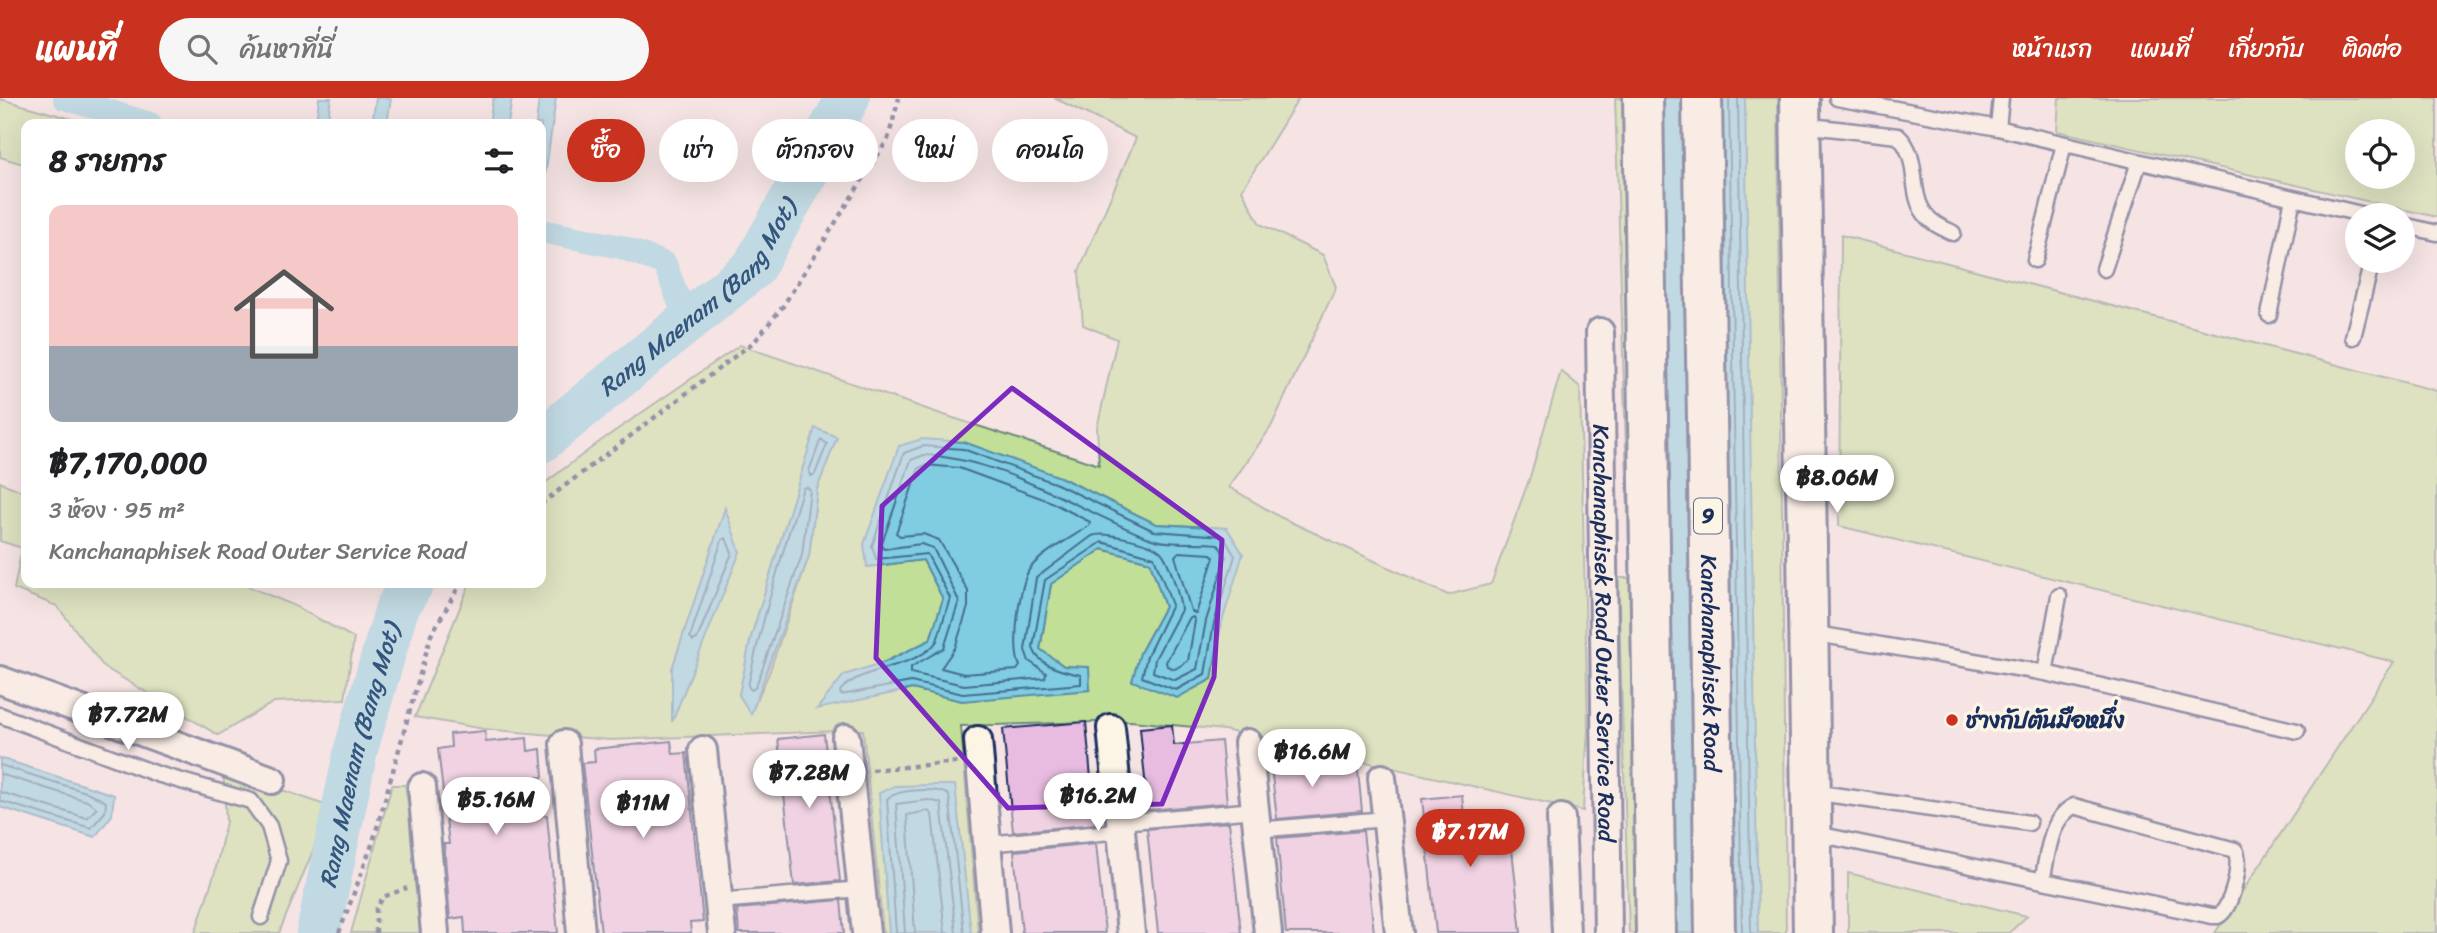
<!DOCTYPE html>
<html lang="th">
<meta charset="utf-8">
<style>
body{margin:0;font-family:Sriracha,"Playpen Sans Thai",sans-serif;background:#f6f6f6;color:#202124;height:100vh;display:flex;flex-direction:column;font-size:26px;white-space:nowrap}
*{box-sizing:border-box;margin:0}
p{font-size:23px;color:#757577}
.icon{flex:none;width:38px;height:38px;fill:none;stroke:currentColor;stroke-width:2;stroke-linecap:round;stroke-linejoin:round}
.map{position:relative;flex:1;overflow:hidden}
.details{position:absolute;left:21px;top:21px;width:525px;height:469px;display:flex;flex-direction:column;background:#fff;border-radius:14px;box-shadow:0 7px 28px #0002}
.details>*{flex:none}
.banner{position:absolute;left:567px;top:21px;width:665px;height:63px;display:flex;gap:14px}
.fabs{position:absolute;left:2345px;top:21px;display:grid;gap:14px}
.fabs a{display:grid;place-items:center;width:70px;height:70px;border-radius:50%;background:#fff;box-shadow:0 7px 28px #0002;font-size:35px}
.price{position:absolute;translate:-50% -60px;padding:0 16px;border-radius:24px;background:#fff;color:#222;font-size:23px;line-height:46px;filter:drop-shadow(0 2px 4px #0008)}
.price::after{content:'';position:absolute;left:50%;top:42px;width:21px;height:16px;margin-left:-10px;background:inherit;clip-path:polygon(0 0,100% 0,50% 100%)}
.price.active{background:#c8321e;color:#fff}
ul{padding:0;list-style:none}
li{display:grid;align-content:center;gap:14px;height:371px;padding:0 28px}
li+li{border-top:2px solid #e0e0e0}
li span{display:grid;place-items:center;height:217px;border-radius:14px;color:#555}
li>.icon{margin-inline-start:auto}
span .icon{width:126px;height:126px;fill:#fffc;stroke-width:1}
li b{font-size:30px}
h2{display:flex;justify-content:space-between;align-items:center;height:84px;padding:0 28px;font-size:30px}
.pill{padding:0 24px;border-radius:32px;background:#fff;box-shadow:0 7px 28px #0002;font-size:24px;line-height:63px}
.pill.active{background:#c8321e;color:#fff}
header{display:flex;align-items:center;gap:42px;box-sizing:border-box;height:98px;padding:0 35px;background:#c8321e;color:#fff}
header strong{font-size:33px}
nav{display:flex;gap:38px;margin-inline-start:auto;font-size:24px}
.search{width:490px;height:63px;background:#f6f6f6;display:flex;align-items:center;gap:18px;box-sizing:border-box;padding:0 24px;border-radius:38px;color:#757577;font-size:26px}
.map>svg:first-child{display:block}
</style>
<header>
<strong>แผนที่</strong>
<div class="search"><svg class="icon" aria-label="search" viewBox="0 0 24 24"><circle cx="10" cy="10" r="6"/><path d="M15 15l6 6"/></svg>ค้นหาที่นี่</div>
<nav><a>หน้าแรก</a><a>แผนที่</a><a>เกี่ยวกับ</a><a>ติดต่อ</a></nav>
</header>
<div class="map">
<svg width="2437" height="835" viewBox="0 0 2437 835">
<rect width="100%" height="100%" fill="#f6e4e4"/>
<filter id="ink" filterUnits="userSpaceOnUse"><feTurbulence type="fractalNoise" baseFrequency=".0143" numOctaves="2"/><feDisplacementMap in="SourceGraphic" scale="14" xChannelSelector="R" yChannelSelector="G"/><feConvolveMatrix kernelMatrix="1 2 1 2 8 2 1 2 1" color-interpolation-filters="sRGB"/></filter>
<g filter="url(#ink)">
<!-- green -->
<path fill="#c1df97" stroke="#6e877a" stroke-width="2" fill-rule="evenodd" d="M 1054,0 L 1299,0 L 1242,92 L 1260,126 L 1323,157 L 1336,189 L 1271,329 L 1229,389 L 1280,419 L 1448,497 L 1491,486 L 1530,379 L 1561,273 L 1580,289 L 1588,631 L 1583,713 L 1224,632 L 1131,623 L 961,628 L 978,835 L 883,835 L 863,632 L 610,642 L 484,631 L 415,619 L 470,485 L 541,485 L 541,388 L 602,342 L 740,247 L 941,316 L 1099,367 L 1097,330 L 1117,241 L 1083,227 L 1079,173 L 1136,40 ZM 815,331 L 837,339 L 817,391 L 809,458 L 769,575 L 751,615 L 739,597 L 751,539 ZM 1060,379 L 1156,426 L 1227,430 L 1221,527 L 1212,581 L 1140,555 L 1165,509 L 1150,464 L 1102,451 L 1051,486 L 1040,552 L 1064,568 L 1088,570 L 962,603 L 912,591 L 818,610 L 844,577 L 885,564 L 930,542 L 943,501 L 923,462 L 868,469 ZM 725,412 L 702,546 L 673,622 L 672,571 Z
M 1615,0 L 1778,0 L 1786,835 L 1629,835 L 1618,480 L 1630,480 Z
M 2059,0 L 2437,0 L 2437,119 L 2057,33 ZM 2357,33 L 2403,33 L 2403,79 L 2357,79 Z
M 0,1 L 90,26 L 26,26 L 26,67 L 0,59 Z
M 1841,137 L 2437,293 L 2437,835 L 2215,835 L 2394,564 L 1839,428 Z
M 0,384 L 26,395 L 26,485 L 240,485 L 295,508 L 354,540 L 345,601 L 274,604 L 218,637 L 104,569 L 57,508 L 14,491 L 22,450 L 0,443 Z
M 223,671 L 331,709 L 279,835 L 195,835 L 215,774 L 226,724 Z
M 392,687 L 405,687 L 408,705 L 420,835 L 351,835 Z
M 1848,775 L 2027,818 L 2009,835 L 1848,835 Z"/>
<!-- water -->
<path fill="#80cce0" stroke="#588dac" stroke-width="2" d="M 319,0 L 331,0 L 327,26 L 316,26 Z
M 376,0 L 391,0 L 387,26 L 372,26 Z
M 493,0 L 512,0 L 508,26 L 489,26 Z
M 539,0 L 556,0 L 541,107 L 541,26 L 536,26 Z
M 1625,0 L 1745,0 L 1758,835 L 1641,835 Z
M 815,330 L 837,339 L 817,391 L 809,458 L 751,616 L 739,597 L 751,539 Z
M 922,341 L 964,344 L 1060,379 L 1156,426 L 1227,430 L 1243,456 L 1221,527 L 1212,581 L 1177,600 L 1132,583 L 1140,555 L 1165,509 L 1150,464 L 1102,451 L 1051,486 L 1040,551 L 1064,568 L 1089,569 L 1090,592 L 962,603 L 912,591 L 817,611 L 844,577 L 885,564 L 930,542 L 943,501 L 923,462 L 867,469 L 864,446 L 899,348 Z
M 725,410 L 740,454 L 672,624 L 672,571 Z
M 0,660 L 114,697 L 112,717 L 95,739 L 0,709 Z
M 928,687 L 955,687 L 971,835 L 889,835 L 879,695 L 894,688 Z"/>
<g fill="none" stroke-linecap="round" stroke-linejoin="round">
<!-- shore -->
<path stroke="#436e92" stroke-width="2" d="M 1729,0 L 1742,835
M 1738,0 L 1751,835
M 821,341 L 827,346 L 815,376 L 811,378 L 809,373 Z
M 923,348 L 963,351 L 1057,386 L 1154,433 L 1223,438 L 1235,458 L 1214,525 L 1205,576 L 1176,592 L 1142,579 L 1147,558 L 1172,507 L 1154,459 L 1102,444 L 1045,482 L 1033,549 C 1037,568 1065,574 1081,577 L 1081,586 L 963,596 L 911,584 L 841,597 L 840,593 C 860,568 918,571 937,543 L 950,500 L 927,456 L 876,461 L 872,448 L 904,355 Z
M 924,357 C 1007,362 1074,410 1149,440 C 1169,448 1197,443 1218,446 L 1226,459 L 1206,523 L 1197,571 L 1175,582 L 1153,574 L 1155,561 L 1181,512 C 1180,500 1169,462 1161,454 C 1152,444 1103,433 1092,438 L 1036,480 L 1025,552 L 1029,563 L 1046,575 L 1045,580 L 964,587 L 911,575 L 911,569 L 944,550 L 959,503 L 933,450 L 921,446 L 884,451 L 881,448 L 911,362 Z
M 926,367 L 959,370 L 1049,403 L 1090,424 L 1089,428 C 1071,440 1045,453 1031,469 C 1019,483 1011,552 1020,568 L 1017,572 L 964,576 L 941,570 L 955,550 L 968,509 L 968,493 L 939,442 L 923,436 L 900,438 L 896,435 L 919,370 Z
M 807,389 L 810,392 L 802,457 L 762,572 L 755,590 L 751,592 L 748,588 C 762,521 782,455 803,390 Z
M 726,440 L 732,455 L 697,541 L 693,543 L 690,539 L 722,442 Z
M 1179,454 L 1211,456 L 1214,459 L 1196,516 L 1191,513 L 1175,458 Z
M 1193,519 L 1195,523 L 1188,563 L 1175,571 L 1167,568 L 1166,564 L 1189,521 Z
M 0,667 L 89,695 L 106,704 L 105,714 L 91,730 L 0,703
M 0,676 L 87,703 L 97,710 L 87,720 L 0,694
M 896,835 L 887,701 C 898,691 936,689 949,697 L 964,835
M 905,835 L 896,706 L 928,702 L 941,705 L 956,835
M 915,835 L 907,717 L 928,713 L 932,716 L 945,835"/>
<!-- canal -->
<path stroke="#80cce0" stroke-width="24" d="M 65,0 L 150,26
M 541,133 L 621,149 L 665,166 L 687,224"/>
<!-- river -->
<g stroke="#80cce0" stroke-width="44">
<path id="s1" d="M 541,343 L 753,170 L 848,0"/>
<path id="s2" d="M 318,835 L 356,651 L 397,510 L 412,485"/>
</g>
</g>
<!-- building -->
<path fill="#e8bce1" stroke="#1b2f5e" stroke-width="2" d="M 1086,624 L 1095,726 L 1013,734 L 1003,631 Z
M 1172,627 L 1174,647 L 1221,643 L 1227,705 L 1148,712 L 1140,630 Z
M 485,633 L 486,644 L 527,640 L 528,653 L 541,651 L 543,679 L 531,680 L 534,718 L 547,717 L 558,835 L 465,835 L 464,819 L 450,821 L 444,746 L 449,746 L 438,651 L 451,649 L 450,636 Z
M 824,636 L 840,783 L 794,787 L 778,641 Z
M 671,643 L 673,656 L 686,655 L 703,824 L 690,825 L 691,835 L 601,835 L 582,665 L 595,664 L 594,651 Z
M 1310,656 L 1312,676 L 1358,672 L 1362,713 L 1277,721 L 1270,660 Z
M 1462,697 L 1464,718 L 1508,714 L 1521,835 L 1436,835 L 1422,701 Z
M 1229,724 L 1241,835 L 1158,835 L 1147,731 Z
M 1363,733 L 1374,835 L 1286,835 L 1277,740 Z
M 1096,745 L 1105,835 L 1022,835 L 1014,753 Z
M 841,802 L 844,835 L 739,835 L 737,811 Z"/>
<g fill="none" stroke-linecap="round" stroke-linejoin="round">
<defs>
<path id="service" d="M 1837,0 L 1998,30 L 2001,0
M 1802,27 L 1898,38 C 1921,59 1908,94 1925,116 C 1932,126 1943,130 1953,135
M 1998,30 L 2365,117
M 2403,127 L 2437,135
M 2035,162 L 2064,46
M 2104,171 L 2139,64
M 2269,217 L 2293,100
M 2353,239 L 2372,163
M 1811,535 L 2045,575 L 2297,633
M 2045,575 L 2059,498
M 0,617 L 157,676 L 251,703 L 269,728 L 279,763 L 261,819
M 1812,694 L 2029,725
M 1121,724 L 1255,712
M 1257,732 L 1386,721
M 1812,735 L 2212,818 L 2218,818 C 2231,812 2243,765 2235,752 L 2074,708 C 2049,720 2048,758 2042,783
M 987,746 L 1121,733
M 719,803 L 861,791"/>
<g id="minor">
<path id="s3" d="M 1600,234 L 1608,835"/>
<path d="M 0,582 L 272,682"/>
<path d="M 1111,630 L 1131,835"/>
<path d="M 846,640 L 866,835"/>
<path d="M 978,642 L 995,835"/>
<path d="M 1248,645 L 1268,835"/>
<path d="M 564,646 L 581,835"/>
<path d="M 703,652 L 722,835"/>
<path d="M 1382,680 L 1399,835"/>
<path d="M 422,689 L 435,835"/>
<path d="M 1561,720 L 1566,835"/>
</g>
<path id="secondary" d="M 1800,0 L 1813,835"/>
<g id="motorway">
<path d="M 1643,0 L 1656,835"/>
<path id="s4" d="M 1702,0 L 1715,835"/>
</g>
</defs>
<!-- service casing -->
<use href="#service" stroke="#1b2f5e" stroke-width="19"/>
<!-- minor casing -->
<use href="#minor" stroke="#1b2f5e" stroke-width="32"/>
<!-- secondary casing -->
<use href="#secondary" stroke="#1b2f5e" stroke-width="44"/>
<!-- motorway casing -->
<use href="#motorway" stroke="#1b2f5e" stroke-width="44"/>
<!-- path -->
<path stroke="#1b2f5e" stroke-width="4.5" stroke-dasharray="5 5" stroke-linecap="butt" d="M 541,406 L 755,243 L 783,208 L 888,41 L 899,0
M 872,672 L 958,664
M 339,835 L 373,744 L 431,537 L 461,485
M 376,835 L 376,811 L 383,799 L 407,790"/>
<!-- service -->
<use href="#service" stroke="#fcf5e5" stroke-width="14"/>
<!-- minor -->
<use href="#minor" stroke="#fcf5e5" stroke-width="26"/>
<!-- secondary -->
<use href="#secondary" stroke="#fcf5e5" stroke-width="38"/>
<!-- motorway -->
<use href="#motorway" stroke="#fcf5e5" stroke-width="38"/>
</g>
</g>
<!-- marked area -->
<path d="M0 0H2437V835H0ZM 1012,290 L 1222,442 L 1214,579 L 1162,706 L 1008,710 L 876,560 L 882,408 Z" fill="#f6e4e4" fill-opacity=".55" fill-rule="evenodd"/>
<path fill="none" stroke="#7b2cbf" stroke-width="5" stroke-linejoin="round" d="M 1012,290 L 1222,442 L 1214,579 L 1162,706 L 1008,710 L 876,560 L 882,408 Z"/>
<!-- markers -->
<circle fill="#c8321e" stroke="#fcf5e5" stroke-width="2.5" cx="1952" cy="622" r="7"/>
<g text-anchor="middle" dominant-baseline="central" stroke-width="7" stroke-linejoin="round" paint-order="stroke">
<!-- shield labels -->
<rect fill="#fcf5e5" stroke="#5e6a86" stroke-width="2" x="1694" y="400.5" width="28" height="35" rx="5"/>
<g font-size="21" font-weight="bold" fill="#1b2f5e">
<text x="1708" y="418">9</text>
</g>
<!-- street labels -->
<g font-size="23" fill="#1b2f5e" stroke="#fcf5e5">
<text stroke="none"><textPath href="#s3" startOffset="301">Kanchanaphisek Road Outer Service Road</textPath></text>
<text stroke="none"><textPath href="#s4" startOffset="565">Kanchanaphisek Road</textPath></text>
</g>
<!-- poi labels -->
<g font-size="23" font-weight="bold" fill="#1b2f5e" stroke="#fcf5e5" text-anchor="start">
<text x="1966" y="622">ช่างกัปตันมือหนึ่ง</text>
</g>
<!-- water labels -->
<g font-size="24" font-style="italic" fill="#34567e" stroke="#fcf5e5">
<text stroke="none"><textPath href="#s1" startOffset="214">Rang Maenam (Bang Mot)</textPath></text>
<text stroke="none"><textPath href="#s2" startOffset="182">Rang Maenam (Bang Mot)</textPath></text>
</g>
</g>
</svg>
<div class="fabs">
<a><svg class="icon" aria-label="locate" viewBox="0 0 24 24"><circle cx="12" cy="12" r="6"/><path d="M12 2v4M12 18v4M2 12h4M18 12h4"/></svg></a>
<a><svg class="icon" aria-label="layers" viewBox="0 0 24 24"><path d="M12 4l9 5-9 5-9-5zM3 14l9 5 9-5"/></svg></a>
</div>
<b class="price" style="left:1837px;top:417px">฿8.06M</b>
<b class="price" style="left:128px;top:654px">฿7.72M</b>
<b class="price" style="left:1312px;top:691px">฿16.6M</b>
<b class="price" style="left:809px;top:712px">฿7.28M</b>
<b class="price" style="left:1098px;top:735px">฿16.2M</b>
<b class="price" style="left:496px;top:739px">฿5.16M</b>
<b class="price" style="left:643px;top:742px">฿11M</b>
<b class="price active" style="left:1470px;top:771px">฿7.17M</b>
<div class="banner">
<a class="pill active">ซื้อ</a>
<a class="pill">เช่า</a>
<a class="pill">ตัวกรอง</a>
<a class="pill">ใหม่</a>
<a class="pill">คอนโด</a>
</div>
<section class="details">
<h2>8 รายการ<svg class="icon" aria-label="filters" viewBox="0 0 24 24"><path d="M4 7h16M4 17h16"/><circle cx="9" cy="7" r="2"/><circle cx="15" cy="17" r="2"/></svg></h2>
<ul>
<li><span style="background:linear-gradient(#f6c9c9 65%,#9aa5b1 0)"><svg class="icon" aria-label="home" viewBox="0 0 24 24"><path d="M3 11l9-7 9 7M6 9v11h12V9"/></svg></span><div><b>฿7,170,000</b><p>3 ห้อง · 95 m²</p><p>Kanchanaphisek Road Outer Service Road</p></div></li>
</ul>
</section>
</div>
